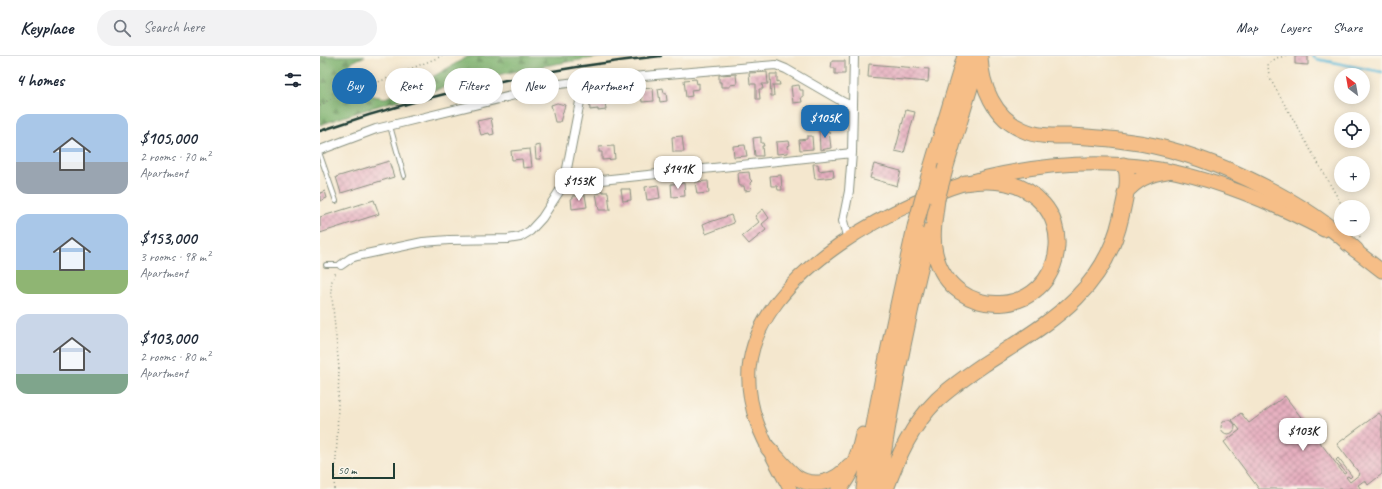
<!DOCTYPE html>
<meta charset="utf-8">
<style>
body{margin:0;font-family:Caveat,sans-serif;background:#f2f2f3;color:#1f2937;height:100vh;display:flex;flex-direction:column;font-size:15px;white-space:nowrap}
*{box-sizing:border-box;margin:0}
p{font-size:13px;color:#747a83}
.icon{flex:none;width:22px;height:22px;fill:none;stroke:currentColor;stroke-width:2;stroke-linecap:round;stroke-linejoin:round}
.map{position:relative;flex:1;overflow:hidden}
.side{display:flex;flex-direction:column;background:#fff;width:320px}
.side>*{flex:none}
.guide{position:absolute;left:12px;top:12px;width:380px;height:36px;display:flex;gap:8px}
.needle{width:26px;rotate:329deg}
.buttons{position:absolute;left:1014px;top:12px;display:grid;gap:8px}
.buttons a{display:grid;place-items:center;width:36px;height:36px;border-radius:50%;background:#fff;box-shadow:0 2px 10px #0003;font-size:20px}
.scale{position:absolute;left:12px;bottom:10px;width:63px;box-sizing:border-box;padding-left:4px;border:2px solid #1f3d34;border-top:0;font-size:11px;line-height:14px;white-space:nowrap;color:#1f3d34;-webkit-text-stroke:3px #fbf7ec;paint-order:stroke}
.price{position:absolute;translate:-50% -34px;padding:0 9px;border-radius:8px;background:#fff;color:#222;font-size:13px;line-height:26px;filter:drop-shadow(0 1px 2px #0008)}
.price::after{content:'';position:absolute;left:50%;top:24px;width:12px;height:9px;margin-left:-6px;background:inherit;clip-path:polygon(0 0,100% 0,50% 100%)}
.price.active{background:#1f6fb2;color:#fff}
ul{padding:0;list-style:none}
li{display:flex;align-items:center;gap:12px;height:100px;padding:0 16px}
li span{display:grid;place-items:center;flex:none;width:112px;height:80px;border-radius:12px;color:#555}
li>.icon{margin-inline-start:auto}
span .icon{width:48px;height:48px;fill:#fffc;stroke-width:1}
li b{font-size:17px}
h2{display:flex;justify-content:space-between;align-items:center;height:48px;padding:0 16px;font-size:17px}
.tag{padding:0 14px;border-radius:18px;background:#fff;box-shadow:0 2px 10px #0003;font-size:14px;line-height:36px}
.tag.active{background:#1f6fb2;color:#fff}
header{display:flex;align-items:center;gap:24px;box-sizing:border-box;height:56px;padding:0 20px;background:#fff;border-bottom:1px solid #e0e1e3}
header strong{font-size:19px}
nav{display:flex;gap:22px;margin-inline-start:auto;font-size:14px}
.search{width:280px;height:36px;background:#f2f2f3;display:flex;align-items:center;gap:10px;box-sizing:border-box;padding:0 14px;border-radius:22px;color:#747a83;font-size:15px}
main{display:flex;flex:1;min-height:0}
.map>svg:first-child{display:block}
</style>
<header>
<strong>Keyplace</strong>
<div class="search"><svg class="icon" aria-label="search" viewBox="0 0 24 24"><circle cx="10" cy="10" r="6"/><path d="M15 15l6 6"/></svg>Search here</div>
<nav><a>Map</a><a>Layers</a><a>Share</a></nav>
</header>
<main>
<section class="side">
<h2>4 homes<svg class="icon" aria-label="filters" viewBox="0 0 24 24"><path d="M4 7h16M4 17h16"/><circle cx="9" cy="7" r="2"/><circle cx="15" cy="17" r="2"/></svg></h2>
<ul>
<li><span style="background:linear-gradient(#a9c7e8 60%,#9aa5b1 0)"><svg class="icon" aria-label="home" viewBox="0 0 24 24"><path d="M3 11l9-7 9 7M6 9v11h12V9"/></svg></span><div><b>$105,000</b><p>2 rooms · 70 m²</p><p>Apartment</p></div></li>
<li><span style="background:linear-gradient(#a9c7e8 70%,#8fb573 0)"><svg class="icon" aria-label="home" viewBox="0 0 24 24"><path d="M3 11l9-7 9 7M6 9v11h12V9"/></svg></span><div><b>$153,000</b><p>3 rooms · 98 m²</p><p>Apartment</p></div></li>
<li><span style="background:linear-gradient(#c9d6e8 75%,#7fa58c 0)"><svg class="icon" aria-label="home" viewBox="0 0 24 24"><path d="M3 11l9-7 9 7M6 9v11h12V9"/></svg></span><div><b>$103,000</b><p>2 rooms · 80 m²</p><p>Apartment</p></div></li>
</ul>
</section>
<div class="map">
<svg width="1062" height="433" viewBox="0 0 1062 433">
<defs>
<pattern id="forest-firs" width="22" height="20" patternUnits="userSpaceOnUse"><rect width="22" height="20" fill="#7db16d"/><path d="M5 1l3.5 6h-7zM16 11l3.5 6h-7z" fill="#66915a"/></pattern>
<pattern id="building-cross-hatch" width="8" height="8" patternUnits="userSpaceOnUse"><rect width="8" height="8" fill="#e6afbf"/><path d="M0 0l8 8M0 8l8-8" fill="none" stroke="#ba909c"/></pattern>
</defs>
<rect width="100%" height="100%" fill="#fbf7ec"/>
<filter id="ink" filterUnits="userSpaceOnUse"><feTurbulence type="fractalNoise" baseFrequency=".025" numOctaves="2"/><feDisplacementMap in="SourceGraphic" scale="8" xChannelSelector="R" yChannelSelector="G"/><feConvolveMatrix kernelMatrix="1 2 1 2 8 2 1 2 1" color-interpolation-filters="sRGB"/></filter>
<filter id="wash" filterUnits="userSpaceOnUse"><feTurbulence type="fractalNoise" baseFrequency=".012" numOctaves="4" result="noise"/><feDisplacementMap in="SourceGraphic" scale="16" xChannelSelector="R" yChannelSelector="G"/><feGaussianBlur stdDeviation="0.9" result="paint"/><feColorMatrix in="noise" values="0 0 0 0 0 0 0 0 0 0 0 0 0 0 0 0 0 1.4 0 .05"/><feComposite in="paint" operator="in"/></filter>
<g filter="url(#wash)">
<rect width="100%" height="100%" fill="#f4e7ce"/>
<!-- forest -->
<path fill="url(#forest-firs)" stroke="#4e7750" d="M 0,0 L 45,0 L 32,6 L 14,24 L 19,34 L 65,42 L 95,31 L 147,1 L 159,0 L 288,0 C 191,13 93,36 0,69 Z"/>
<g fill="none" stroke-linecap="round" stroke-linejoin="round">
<!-- stream -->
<path stroke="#5dbbdb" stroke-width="2.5" d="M 992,0 L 996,3 L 1062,16"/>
</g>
<g id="blocks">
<!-- building -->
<path fill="url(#building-cross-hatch)" d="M 975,0 L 988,0 L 988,9 L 975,8 Z
M 512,5 L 525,5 L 525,18 L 515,18 L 515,12 L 511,12 Z
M 549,8 L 609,13 L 608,26 L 548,21 Z
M 447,16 L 448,28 L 442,28 L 443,33 L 439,33 L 440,43 L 436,43 L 436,28 L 430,28 L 429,17 Z
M 416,18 L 417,28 L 410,29 L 410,31 L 401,31 L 401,26 L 399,26 L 399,19 Z
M 450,18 L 457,18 L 457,26 L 459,25 L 460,29 L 453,29 L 454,40 L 451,40 Z
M 376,23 L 377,28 L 379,27 L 379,33 L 371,34 L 372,40 L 366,41 L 364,24 Z
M 309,28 L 311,45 L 305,46 L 302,29 Z
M 479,29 L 480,34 L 483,34 L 483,41 L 481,41 L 482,46 L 473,47 L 471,30 Z
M 333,32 L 334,45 L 322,46 L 320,33 Z
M 343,32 L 344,37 L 346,37 L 347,45 L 340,46 L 338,33 Z
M 278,35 L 279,39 L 284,39 L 286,54 L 278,55 L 278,53 L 270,54 L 269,41 L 273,40 L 273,38 L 277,38 L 276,36 Z
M 237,47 L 245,49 L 240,66 L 235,66 L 231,49 Z
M 586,54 L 595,56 L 584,97 L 575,95 Z
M 171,62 L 174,78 L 170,79 L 169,77 L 161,79 L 157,65 Z
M 505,62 L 506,69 L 498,70 L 497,63 Z
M 506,72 L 506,76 L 509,75 L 511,92 L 500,94 L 499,73 Z
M 362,80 L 364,96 L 353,96 L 352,81 Z
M 487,80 L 492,80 L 493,93 L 480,94 L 479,84 L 487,83 Z
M 441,81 L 441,87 L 443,87 L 444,90 L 442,90 L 443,100 L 435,100 L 433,82 Z
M 469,85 L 470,89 L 467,90 L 468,97 L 457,98 L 456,86 Z
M 220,89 L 221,103 L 216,103 L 215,90 Z
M 425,89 L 427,100 L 414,101 L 413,90 Z
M 294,90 L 295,103 L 282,104 L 282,96 L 279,96 L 279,91 Z
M 210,93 L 212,111 L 203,112 L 202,103 L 192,104 L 191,95 Z
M 69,105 L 74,121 L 21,137 L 16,121 Z
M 493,108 L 498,108 L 499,115 L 513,113 L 514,121 L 495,123 Z
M 554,108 L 581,115 L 577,130 L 550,122 Z
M 429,116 L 430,123 L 432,125 L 430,127 L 431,134 L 425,135 L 424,130 L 420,130 L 419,128 L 418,117 Z
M 461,119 L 462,134 L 458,134 L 457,130 L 451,130 L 450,120 Z
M 388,125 L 389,137 L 377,138 L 375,126 Z
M 364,127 L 365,140 L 352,141 L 351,128 Z
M 338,129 L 340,142 L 327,144 L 325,131 Z
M 301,133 L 310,133 L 311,144 L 303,145 Z
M 5,135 L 7,142 L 0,145 L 0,137 Z
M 279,135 L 283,135 L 283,136 L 288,136 L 290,154 L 279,154 L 276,137 L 280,137 Z
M 265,139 L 267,151 L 252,153 L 251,142 L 253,142 L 253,140 Z
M 54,144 L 59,158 L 0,177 L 0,161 Z
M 443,153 L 449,162 L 442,168 L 446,174 L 429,188 L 422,180 L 439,166 L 435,160 Z
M 411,159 L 414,167 L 386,178 L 383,168 L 390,165 L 390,166 Z
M 965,340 L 1024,418 L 1026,417 L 1016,404 L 1018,402 L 1032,420 L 1030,422 L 1028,420 L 1026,421 L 1030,426 L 1040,418 L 1017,388 L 1059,357 L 1062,361 L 1062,418 L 1048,429 L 1045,424 L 1038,429 L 1041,433 L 939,433 L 904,386 L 920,374 L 912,364 L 921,357 L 929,367 Z
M901 371a7 7 0 1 1 14 0a7 7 0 1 1-14 0Z"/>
</g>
</g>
<g filter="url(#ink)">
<use href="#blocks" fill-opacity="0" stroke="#8a9281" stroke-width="1"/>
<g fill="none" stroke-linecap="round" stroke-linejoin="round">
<defs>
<path id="service" d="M 70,70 L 84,120
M 0,99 L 16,145
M 6,209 L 21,209"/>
<path id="minor" d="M 0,94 L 56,73 L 240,28 L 264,25 L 456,9 L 466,13 L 523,46 L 532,50
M 244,128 L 532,97
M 528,184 L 523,165 L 529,135 L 532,97 L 534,0
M 21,209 L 31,202 L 37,200 L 103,186 L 129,184 L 188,183 L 200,181 L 210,175 L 222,162 L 244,128 L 264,25"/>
<path id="primary" d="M 1027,188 L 1062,215
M 470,433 C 449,393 426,360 429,313 C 437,216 583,142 667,121 C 718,109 773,104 826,111 C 888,119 949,145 1004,174"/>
<path id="motorway" d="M 660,0 C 661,30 674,62 703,74 C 717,81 735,80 750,80 C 769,81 787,82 805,85 C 881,94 981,141 1036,194
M 626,110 L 658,5
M 610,116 L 645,0
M 805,137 C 816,123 830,117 847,115
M 617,143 C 615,160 611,180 615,197 C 632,268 732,263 737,190 C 738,175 733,159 723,148 C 703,125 672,122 645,127
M 448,392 C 457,401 466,413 476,421 C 494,433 516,426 529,410
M 519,433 C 532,417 539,399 543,379
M 544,433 C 556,345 576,258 595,171
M 558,433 C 570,346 588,260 609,175
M 566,433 C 578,400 592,369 617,344 C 631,331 647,320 663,309 C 724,269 784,239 801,161 C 804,146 810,127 806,113 L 803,109"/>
</defs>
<!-- service casing -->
<use href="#service" stroke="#8a9281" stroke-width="6"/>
<!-- minor casing -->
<use href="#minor" stroke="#8a9281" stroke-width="10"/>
<!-- primary casing -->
<use href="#primary" stroke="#8a9281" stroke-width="15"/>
<!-- motorway casing -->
<use href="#motorway" stroke="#8a9281" stroke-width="17"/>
<!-- path -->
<path stroke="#8a9281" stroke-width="1.5" stroke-dasharray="1 3" stroke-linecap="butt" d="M 966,0 L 956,2 L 948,9 L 949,21 L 1023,151
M 0,50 L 10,43 L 46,31 L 122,0
M 1036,173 L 1041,183
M 14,433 L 17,386 L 19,312 L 11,231 L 12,225 L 16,216"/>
<!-- service -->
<use href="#service" stroke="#fff" stroke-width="4"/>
<!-- minor -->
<use href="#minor" stroke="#fff" stroke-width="8"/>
<!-- primary -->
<use href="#primary" stroke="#f6be87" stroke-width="13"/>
<!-- motorway -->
<use href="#motorway" stroke="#f6be87" stroke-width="15"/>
<!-- rail -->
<path stroke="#1f3d34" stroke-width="2.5" d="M 0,75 C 110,37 225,12 341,0"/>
<defs>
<path id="motorway-bridge" d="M 617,143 L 626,110
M 595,171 L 610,116"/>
</defs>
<!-- motorway-bridge casing -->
<use href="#motorway-bridge" stroke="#8a9281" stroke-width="17" stroke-linecap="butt"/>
<!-- motorway-bridge -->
<use href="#motorway-bridge" stroke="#f6be87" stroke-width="15"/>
</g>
</g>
</svg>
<div class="buttons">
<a><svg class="needle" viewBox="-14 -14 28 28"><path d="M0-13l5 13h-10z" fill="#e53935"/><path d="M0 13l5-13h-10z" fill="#747a83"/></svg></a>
<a><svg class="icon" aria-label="locate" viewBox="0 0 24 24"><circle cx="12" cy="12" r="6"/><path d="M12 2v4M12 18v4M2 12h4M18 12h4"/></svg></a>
<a>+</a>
<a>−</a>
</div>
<div class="scale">50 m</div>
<b class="price active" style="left:505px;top:83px">$105K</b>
<b class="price" style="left:358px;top:134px">$141K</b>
<b class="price" style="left:259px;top:146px">$153K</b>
<b class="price" style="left:983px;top:396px">$103K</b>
<div class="guide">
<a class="tag active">Buy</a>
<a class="tag">Rent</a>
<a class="tag">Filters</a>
<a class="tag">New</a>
<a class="tag">Apartment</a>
</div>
</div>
</main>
